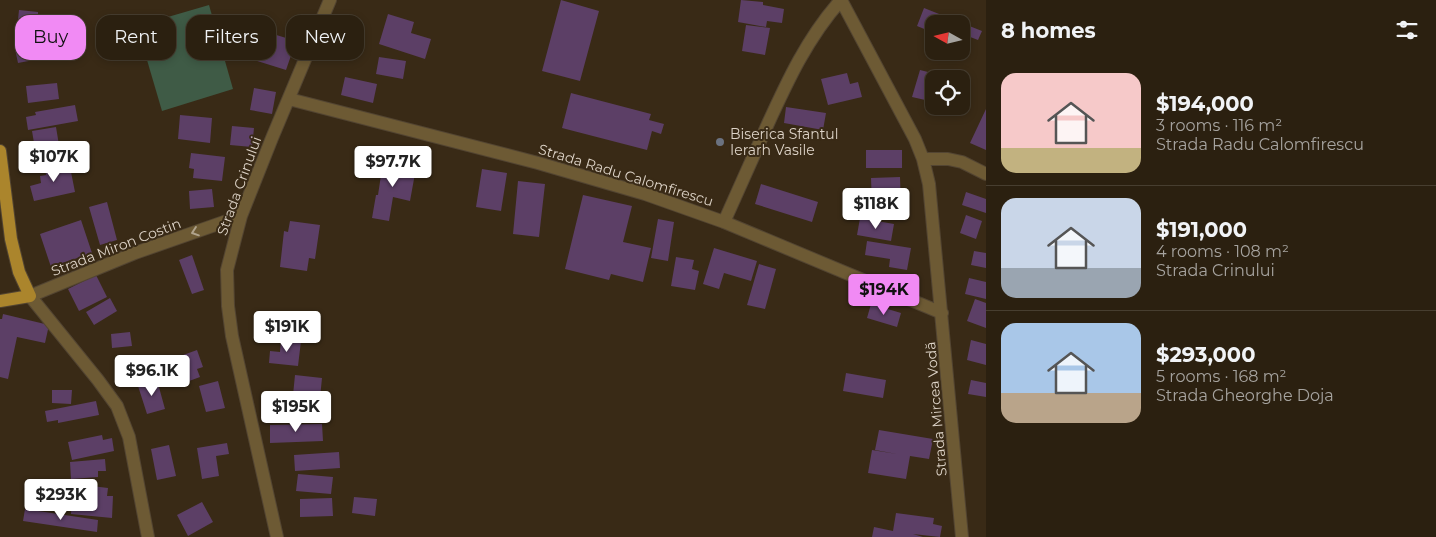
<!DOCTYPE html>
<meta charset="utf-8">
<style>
body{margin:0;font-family:Montserrat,sans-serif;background:#372d1e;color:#f1f3f6;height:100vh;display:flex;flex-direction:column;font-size:19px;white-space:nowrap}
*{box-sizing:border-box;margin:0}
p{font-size:16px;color:#a6a39f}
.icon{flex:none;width:28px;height:28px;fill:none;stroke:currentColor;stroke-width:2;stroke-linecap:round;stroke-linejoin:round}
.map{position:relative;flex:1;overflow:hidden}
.details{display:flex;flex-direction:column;background:#2b2010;width:450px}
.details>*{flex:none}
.banner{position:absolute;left:15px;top:15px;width:475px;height:45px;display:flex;gap:10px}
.needle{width:32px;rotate:278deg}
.controls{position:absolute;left:925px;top:15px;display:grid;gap:10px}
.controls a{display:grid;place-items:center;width:45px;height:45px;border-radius:10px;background:#2b2010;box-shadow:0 2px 8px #0003,0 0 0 1px #473e30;font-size:25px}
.price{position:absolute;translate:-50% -42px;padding:0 11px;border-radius:5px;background:#fff;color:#222;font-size:16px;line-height:32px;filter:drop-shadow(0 1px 2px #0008)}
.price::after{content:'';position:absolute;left:50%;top:30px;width:15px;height:11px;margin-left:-8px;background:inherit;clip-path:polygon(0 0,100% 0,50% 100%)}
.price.on{background:#f18af4;color:#111}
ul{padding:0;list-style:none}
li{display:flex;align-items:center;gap:15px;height:125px;padding:0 15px}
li+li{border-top:1px solid #473e30}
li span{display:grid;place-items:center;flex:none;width:140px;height:100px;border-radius:15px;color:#555}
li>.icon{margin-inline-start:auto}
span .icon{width:60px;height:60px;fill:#fffc;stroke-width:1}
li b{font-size:21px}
h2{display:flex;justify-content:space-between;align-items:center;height:60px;padding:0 15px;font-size:21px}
.chip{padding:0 18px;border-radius:15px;background:#2b2010;box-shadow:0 2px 8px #0003,0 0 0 1px #473e30;font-size:18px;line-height:45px}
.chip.on{background:#f18af4;color:#111}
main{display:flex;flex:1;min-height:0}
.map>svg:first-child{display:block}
</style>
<main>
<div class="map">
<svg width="986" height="537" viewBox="0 0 986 537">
<rect width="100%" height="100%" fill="#392a16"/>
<!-- green -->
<path fill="#3f5b46" d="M 209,5 L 233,89 L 162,111 L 137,26 Z"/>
<!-- building -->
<path fill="#5c3f66" d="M 561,0 L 599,11 L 580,81 L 542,71 Z
M 741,0 L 763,2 L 763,5 L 784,9 L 782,23 L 767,21 L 766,27 L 738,22 Z
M 924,8 L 982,31 L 978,40 L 965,35 L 961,43 L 961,24 L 934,24 L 934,33 L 917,26 Z
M 19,10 L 38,12 L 38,14 L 55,16 L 54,34 L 17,30 Z
M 388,14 L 414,22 L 411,33 L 431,39 L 425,59 L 379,44 Z
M 746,25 L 770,28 L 765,55 L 742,51 Z
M 260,30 L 296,41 L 286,70 L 251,59 Z
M 63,37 L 66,54 L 18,63 L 15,49 L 26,47 L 26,44 Z
M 379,57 L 406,61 L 403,79 L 376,74 Z
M 920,70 L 952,78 L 934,79 L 934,102 L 912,97 Z
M 847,73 L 850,84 L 858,82 L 862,97 L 828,105 L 821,79 Z
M 345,77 L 377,84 L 373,103 L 341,95 Z
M 961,81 L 971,83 L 967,98 L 961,97 Z
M 57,83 L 59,99 L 28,103 L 26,86 Z
M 254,88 L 276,92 L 272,114 L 250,110 Z
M 571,93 L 651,114 L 649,120 L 664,124 L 661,134 L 652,131 L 647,150 L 562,128 Z
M 75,105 L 78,121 L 28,130 L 26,117 L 36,115 L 35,112 Z
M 786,107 L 826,113 L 823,130 L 784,123 Z
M 986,109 L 986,150 L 970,143 Z
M 180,115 L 212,118 L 210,143 L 178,139 Z
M 232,126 L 254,128 L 252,147 L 230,145 Z
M 56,127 L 60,151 L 36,155 L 32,131 Z
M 866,150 L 902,150 L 902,168 L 866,168 Z
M 191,153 L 225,157 L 222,181 L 193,178 L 194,169 L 189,168 Z
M 69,162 L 75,192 L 34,201 L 30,186 L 41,183 L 40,176 L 46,175 L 45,167 Z
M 383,162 L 416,168 L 410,201 L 393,197 L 389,221 L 372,218 L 376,195 L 378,195 Z
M 482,169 L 507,173 L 501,211 L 476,207 Z
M 900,177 L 901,205 L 872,206 L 871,178 Z
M 518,181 L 545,184 L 539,237 L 513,234 Z
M 761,184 L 818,202 L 812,222 L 755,204 Z
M 212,189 L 214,207 L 190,209 L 189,191 Z
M 966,192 L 986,199 L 986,213 L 962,205 Z
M 583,195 L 632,206 L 623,242 L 651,248 L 643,282 L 611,274 L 609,280 L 565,269 Z
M 107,202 L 117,240 L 100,245 L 89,207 Z
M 966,215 L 982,221 L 976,239 L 960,233 Z
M 860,218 L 894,224 L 891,241 L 857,235 Z
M 658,219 L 674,222 L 668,261 L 651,258 Z
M 81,220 L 92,253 L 51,267 L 40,234 Z
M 290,221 L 320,225 L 315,259 L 309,258 L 307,271 L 280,267 L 284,231 L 288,232 Z
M 867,241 L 911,248 L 907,270 L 889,267 L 890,259 L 865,255 Z
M 714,248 L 757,261 L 751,281 L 724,273 L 719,289 L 703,284 Z
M 974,251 L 986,253 L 986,268 L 971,265 Z
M 192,255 L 204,290 L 192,294 L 179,260 Z
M 676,257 L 694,260 L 692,269 L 699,271 L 695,290 L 671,286 Z
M 759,264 L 776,269 L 765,309 L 747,305 Z
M 96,275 L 107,297 L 79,311 L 68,289 Z
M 969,278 L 986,282 L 986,299 L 965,294 Z
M 110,298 L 117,311 L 94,325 L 86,312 Z
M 975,299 L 986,303 L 986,328 L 967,321 Z
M 871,304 L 901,313 L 897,327 L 867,318 Z
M 3,314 L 49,325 L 45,343 L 17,337 L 8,379 L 0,377 L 0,319 L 2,319 Z
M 130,332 L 132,346 L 112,348 L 111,334 Z
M 281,339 L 301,341 L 298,366 L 269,363 L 270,351 L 280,352 Z
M 971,340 L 986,344 L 986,365 L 967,360 Z
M 197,350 L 203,367 L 197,369 L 200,377 L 181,384 L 172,359 Z
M 846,373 L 886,380 L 883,398 L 843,391 Z
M 295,375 L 322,378 L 319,408 L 292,405 Z
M 157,380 L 165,409 L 147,414 L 138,386 Z
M 971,380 L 986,383 L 986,397 L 968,394 Z
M 218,381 L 225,408 L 206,412 L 199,386 Z
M 52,390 L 72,390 L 71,404 L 52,403 Z
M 96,401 L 99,415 L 58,423 L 58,420 L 47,422 L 45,411 Z
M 322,424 L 323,441 L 270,443 L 270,425 Z
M 879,430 L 933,439 L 929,459 L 910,456 L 906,479 L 868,473 L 872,450 L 897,454 L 875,450 Z
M 102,435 L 103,440 L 112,438 L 114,451 L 72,460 L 68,442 Z
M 227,443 L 229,454 L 216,456 L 219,476 L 202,479 L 197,448 Z
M 169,445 L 176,476 L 157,480 L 151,449 Z
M 339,452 L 340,468 L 295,471 L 294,455 Z
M 105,459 L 106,471 L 98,471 L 98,477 L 71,479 L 70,462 Z
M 298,474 L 333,477 L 331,494 L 296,491 Z
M 92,486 L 108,488 L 107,496 L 113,496 L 112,518 L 71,514 L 72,499 L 91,500 Z
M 354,497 L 377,499 L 375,516 L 352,513 Z
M 332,498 L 333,516 L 300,517 L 300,499 Z
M 202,502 L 213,522 L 188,536 L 177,515 Z
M 25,509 L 98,520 L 97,532 L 23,521 Z
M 896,513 L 934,518 L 933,524 L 942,526 L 940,537 L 913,534 L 923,537 L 872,537 L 874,527 L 893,531 Z"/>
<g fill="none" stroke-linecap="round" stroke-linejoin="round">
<defs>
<path id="minor" d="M 841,0 L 915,139 L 923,159 L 929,184 L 962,537
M 289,99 L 538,163 L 645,194 L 724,222 L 942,313
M 923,159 L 948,159 L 962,162 L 986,174
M 724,222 C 738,190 752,159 766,128 C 787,82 807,38 841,0
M 30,296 L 135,253 L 241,216
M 277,537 L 232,336 L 228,306 L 227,270 L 235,239 L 241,216 L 272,138 L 330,0"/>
<path id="tertiary" d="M 30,296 L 98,380 L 117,406 L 129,437 L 148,537"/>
<path id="primary" d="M 0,151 L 11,239 L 19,272 L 30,296 L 0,301"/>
</defs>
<!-- minor casing -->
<use href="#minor" stroke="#534532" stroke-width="14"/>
<!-- tertiary casing -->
<use href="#tertiary" stroke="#534532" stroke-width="14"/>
<!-- primary casing -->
<use href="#primary" stroke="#534532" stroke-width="14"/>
<!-- minor -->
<use href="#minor" stroke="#6d5a34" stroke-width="12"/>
<!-- tertiary -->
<use href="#tertiary" stroke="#6d5a34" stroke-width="12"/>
<!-- primary -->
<use href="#primary" stroke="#ab852c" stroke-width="12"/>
</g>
<!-- one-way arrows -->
<defs><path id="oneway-chevron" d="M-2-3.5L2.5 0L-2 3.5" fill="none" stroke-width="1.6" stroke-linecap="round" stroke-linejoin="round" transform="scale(1.25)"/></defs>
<use stroke="#b0a38c" href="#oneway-chevron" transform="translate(195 232) rotate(161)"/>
<!-- markers -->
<circle fill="#6b7280" stroke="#392a16" stroke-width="2" cx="720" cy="142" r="5"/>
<g text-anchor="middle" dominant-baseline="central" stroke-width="4" stroke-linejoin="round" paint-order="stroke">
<!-- poi labels -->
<g font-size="14" fill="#ddd3c7" stroke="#392a16" text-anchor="start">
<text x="730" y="134">Biserica Sfantul<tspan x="730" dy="16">Ierarh Vasile</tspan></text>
</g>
<!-- street labels -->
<g font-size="14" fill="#ddd3c7" stroke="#392a16">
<text transform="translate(626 175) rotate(17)">Strada Radu Calomfirescu</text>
<text transform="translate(239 186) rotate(-70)">Strada Crinului</text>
<text transform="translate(116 247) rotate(-21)">Strada Miron Costin</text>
<text transform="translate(936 409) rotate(-95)">Strada Mircea Vodă</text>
</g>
</g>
</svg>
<div class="controls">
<a><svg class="needle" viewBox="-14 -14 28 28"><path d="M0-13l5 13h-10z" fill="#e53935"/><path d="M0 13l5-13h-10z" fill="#a6a39f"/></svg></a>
<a><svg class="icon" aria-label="locate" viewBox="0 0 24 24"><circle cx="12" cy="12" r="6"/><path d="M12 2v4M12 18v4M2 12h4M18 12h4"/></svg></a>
</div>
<b class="price" style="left:54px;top:183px">$107K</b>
<b class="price" style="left:393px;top:188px">$97.7K</b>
<b class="price" style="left:876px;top:230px">$118K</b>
<b class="price on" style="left:884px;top:316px">$194K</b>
<b class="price" style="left:287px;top:353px">$191K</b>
<b class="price" style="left:152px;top:397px">$96.1K</b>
<b class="price" style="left:296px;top:433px">$195K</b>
<b class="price" style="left:61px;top:521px">$293K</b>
<div class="banner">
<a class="chip on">Buy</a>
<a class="chip">Rent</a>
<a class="chip">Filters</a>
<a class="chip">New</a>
</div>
</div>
<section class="details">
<h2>8 homes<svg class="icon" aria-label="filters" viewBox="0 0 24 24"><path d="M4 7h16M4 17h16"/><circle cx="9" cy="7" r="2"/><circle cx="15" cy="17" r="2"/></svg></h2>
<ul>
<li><span style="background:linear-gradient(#f6c9c9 75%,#c2b280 0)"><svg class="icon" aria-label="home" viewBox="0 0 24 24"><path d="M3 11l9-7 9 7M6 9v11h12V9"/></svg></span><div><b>$194,000</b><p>3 rooms · 116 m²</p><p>Strada Radu Calomfirescu</p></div></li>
<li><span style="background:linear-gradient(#c9d6e8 70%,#9aa5b1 0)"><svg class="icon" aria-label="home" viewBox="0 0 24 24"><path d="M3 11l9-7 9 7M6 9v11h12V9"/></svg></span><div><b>$191,000</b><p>4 rooms · 108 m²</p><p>Strada Crinului</p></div></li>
<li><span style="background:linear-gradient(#a9c7e8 70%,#b9a48a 0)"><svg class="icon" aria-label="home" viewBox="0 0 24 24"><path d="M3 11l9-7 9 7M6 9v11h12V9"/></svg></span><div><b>$293,000</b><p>5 rooms · 168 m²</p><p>Strada Gheorghe Doja</p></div></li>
</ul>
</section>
</main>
